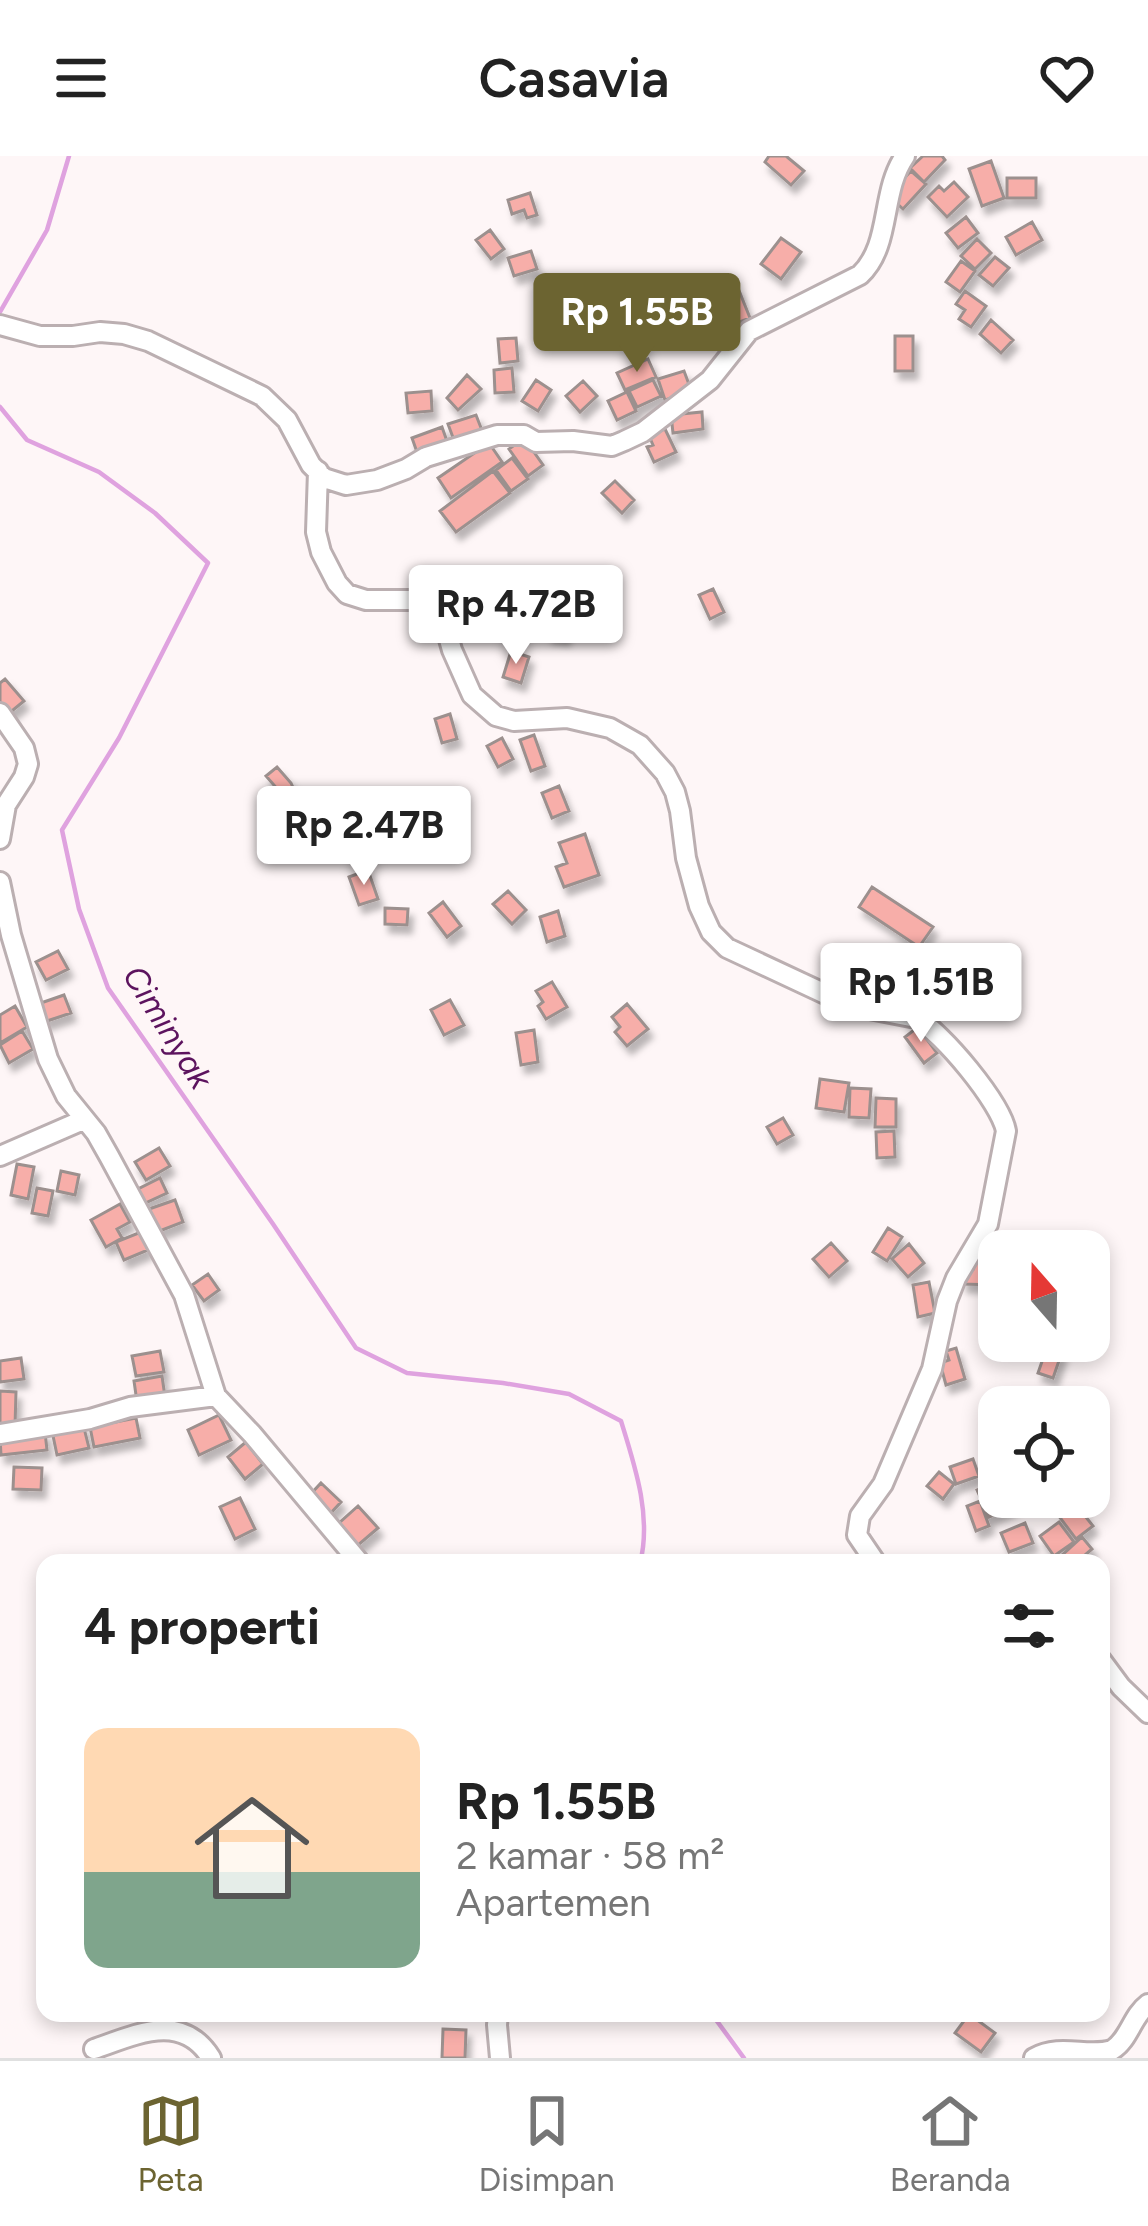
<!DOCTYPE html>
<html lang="id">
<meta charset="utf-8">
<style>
body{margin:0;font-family:Figtree,sans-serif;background:#f6f6f6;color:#222;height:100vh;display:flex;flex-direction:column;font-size:45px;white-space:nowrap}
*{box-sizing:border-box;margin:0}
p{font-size:39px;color:#767676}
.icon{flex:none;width:66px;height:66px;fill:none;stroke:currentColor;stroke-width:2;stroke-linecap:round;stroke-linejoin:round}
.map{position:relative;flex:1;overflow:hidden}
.panel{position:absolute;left:36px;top:1398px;width:1074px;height:468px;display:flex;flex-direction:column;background:#fff;border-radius:24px;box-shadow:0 6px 18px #0003}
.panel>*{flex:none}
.needle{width:78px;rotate:340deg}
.buttons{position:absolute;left:978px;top:1074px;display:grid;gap:24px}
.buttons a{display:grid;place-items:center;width:132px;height:132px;border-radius:24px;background:#fff;box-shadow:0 6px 18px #0003;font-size:60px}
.price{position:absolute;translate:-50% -102px;padding:0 27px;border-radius:12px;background:#fff;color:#222;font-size:39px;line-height:78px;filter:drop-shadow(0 3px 6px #0008)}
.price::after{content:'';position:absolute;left:50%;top:72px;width:36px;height:27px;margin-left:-18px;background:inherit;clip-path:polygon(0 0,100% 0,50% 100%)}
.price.active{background:#6c6431;color:#fff}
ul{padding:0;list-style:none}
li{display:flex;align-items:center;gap:36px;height:300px;padding:0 48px}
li+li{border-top:3px solid #e0e0e0}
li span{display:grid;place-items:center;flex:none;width:336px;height:240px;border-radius:24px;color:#555}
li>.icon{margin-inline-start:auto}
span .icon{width:144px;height:144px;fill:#fffc;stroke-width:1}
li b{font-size:51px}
h2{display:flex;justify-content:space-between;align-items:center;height:144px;padding:0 48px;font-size:51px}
header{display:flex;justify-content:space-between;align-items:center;height:156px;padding:0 48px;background:#fff;font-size:54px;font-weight:600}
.menu{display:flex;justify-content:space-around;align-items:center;height:168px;border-top:3px solid #e0e0e0;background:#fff;font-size:33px;color:#767676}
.menu a{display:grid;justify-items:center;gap:6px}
.menu .active{color:#6c6431}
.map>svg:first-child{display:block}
</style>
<header><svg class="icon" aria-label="menu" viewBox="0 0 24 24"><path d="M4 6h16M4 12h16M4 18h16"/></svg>Casavia<svg class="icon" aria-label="heart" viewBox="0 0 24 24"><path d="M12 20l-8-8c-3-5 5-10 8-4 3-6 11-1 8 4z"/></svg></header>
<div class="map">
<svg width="1148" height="1902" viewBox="0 0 1148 1902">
<defs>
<filter id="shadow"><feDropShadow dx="4.5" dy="8" stdDeviation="3" flood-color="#0004"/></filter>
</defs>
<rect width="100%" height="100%" fill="#fef6f7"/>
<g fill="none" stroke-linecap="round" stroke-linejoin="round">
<!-- stream -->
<path stroke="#dfa2df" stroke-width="4.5" d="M 0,156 L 47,74 L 69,0
M 0,251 L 27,284 L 99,316 L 155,357 L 208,407 L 119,582 L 62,674 L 79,753 L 108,832 L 273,1068 L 356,1192 L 407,1217 L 503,1227 L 569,1238 L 621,1265 C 635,1310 652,1361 640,1407
M 711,1857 L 744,1902"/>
</g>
<!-- building -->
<path fill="#f7aea9" stroke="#9c908e" stroke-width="3" filter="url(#shadow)" d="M 769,0 L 786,0 L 804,15 L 791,29 L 765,6 Z
M 923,0 L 942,0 L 945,4 L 924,26 L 910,12 Z
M 991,5 L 1004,42 L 982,50 L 969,13 Z
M 911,15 L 926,28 L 903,53 L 891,42 L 892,35 Z
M 1007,22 L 1036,22 L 1036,42 L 1007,42 Z
M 954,26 L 968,41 L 947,61 L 928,41 L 939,30 L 944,35 Z
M 530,37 L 537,59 L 527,62 L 524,54 L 512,58 L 508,44 Z
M 966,61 L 978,77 L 958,92 L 946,77 Z
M 1032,66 L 1042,84 L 1016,99 L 1006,81 Z
M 490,74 L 504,93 L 491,103 L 476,84 Z
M 781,82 L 801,96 L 781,123 L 761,108 Z
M 977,83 L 991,97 L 975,113 L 961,100 Z
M 531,95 L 537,113 L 514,120 L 508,102 Z
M 995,101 L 1009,112 L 993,130 L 979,119 Z
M 961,105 L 975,115 L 960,136 L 946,126 Z
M 738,132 L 750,162 L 737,167 L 729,145 L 735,143 L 732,134 Z
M 965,135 L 986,150 L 971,171 L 959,163 L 965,154 L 956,148 Z
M 991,164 L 1013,184 L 1001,197 L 980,178 Z
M 895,180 L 913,180 L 913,215 L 895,215 Z
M 516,182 L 518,205 L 500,207 L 498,183 Z
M 648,203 L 656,221 L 625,234 L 617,217 Z
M 512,212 L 514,236 L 495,237 L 494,214 Z
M 684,215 L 690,231 L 688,237 L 665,244 L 658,223 Z
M 467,219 L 481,233 L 458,254 L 447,242 Z
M 536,224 L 551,234 L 538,255 L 522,245 Z
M 653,224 L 661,240 L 637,251 L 629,235 Z
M 583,225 L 597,240 L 580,256 L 566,240 Z
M 431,235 L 432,255 L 408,257 L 406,237 Z
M 627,236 L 636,255 L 617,264 L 608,245 Z
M 702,256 L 703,273 L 673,277 L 671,259 Z
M 476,259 L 483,277 L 455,287 L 448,268 Z
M 442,271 L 448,288 L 418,299 L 412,282 Z
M 665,273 L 676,296 L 654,306 L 647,291 L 653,289 L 649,280 Z
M 524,282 L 543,309 L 528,320 L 509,293 Z
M 489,287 L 502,306 L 451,342 L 438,322 Z
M 512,302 L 528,323 L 511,335 L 496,314 Z
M 493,315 L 510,337 L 456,376 L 440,355 Z
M 615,325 L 634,344 L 622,357 L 602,337 Z
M 713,433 L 724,456 L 710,463 L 699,439 Z
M 551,450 L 568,452 L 565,481 L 548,479 Z
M 511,495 L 529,501 L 521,527 L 503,521 Z
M 5,523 L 24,545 L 7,559 L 0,551 L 0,527 Z
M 450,558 L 457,583 L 442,587 L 435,563 Z
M 534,579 L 545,610 L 531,615 L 520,584 Z
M 502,582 L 513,603 L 498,611 L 487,590 Z
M 277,611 L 291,627 L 307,663 L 294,669 L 280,636 L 266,620 Z
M 559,630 L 569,655 L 552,662 L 542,637 Z
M 585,678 L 599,719 L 564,731 L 556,711 L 567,707 L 559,687 Z
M 368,714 L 378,743 L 359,749 L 349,721 Z
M 872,731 L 933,771 L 919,791 L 859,751 Z
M 508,735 L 526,754 L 512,768 L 493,748 Z
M 443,746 L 461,770 L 447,781 L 429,757 Z
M 385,752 L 408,753 L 407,769 L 385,768 Z
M 558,755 L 565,780 L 547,786 L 540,761 Z
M 58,795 L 68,813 L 46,824 L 36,806 Z
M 552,826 L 567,851 L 546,863 L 538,850 L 543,846 L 536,835 Z
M 64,839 L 71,857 L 44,866 L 38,848 Z
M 450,844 L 464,869 L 444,879 L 431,854 Z
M 627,848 L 648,873 L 627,890 L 615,876 L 620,871 L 612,861 Z
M 15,850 L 27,871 L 0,887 L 0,859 Z
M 918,871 L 937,897 L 924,907 L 905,881 Z
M 534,874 L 538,906 L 521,909 L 516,877 Z
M 22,875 L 33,893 L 9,907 L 0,889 Z
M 820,923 L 849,927 L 844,956 L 816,952 Z
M 850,932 L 871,933 L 869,962 L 849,961 Z
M 876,942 L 896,943 L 896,971 L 875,971 Z
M 783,962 L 793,979 L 777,988 L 767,971 Z
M 894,975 L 895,1001 L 877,1002 L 876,976 Z
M 159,992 L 170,1010 L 146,1024 L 135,1006 Z
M 17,1008 L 34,1011 L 28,1043 L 11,1039 Z
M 61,1015 L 79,1019 L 75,1039 L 57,1035 Z
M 160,1022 L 167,1037 L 141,1049 L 134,1035 Z
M 37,1032 L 53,1035 L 48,1060 L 32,1057 Z
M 175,1044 L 183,1066 L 157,1076 L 149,1053 Z
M 120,1048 L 130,1066 L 117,1073 L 122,1082 L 106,1091 L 91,1064 Z
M 888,1072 L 902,1081 L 887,1105 L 873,1096 Z
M 141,1076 L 148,1094 L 124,1104 L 116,1086 Z
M 831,1087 L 847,1105 L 829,1121 L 813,1103 Z
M 909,1088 L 924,1107 L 908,1121 L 892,1103 Z
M 974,1106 L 995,1107 L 994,1129 L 963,1128 L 963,1113 L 973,1113 Z
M 208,1118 L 219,1134 L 204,1145 L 192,1129 Z
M 929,1126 L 935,1157 L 918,1161 L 913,1129 Z
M 1047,1191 L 1062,1196 L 1053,1222 L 1038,1217 Z
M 956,1192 L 965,1223 L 946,1229 L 940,1207 L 949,1204 L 946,1195 Z
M 160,1195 L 164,1216 L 136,1220 L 132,1200 Z
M 21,1202 L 24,1223 L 0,1226 L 0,1205 Z
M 162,1220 L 165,1241 L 137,1246 L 134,1225 Z
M 0,1235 L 16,1236 L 15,1270 L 0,1270 Z
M 219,1259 L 231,1284 L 199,1299 L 188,1274 Z
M 136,1262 L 140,1282 L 94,1291 L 90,1271 Z
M 83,1268 L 89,1292 L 57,1299 L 52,1275 Z
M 45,1276 L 47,1294 L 1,1299 L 0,1281 Z
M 246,1286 L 263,1308 L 245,1323 L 228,1301 Z
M 973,1303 L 979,1320 L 956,1328 L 950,1311 Z
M 14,1311 L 42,1312 L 41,1334 L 13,1333 Z
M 939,1316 L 954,1328 L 943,1343 L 927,1330 Z
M 321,1327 L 341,1346 L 328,1360 L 308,1341 Z
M 993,1327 L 999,1341 L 1009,1341 L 1013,1351 L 989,1361 L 977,1334 Z
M 240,1342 L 255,1373 L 235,1383 L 220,1351 Z
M 980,1345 L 989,1370 L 976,1375 L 967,1350 Z
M 1074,1346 L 1093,1370 L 1076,1383 L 1058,1359 Z
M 358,1350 L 378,1372 L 357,1390 L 338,1368 Z
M 1059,1366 L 1074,1386 L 1054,1400 L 1040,1380 Z
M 1025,1367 L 1033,1387 L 1009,1396 L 1001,1377 Z
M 1082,1381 L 1092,1393 L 1076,1407 L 1063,1407 L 1059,1402 Z
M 969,1858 L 995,1877 L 981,1896 L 955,1877 Z
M 443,1873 L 466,1874 L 465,1902 L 442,1902 Z"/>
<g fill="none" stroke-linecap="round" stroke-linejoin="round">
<defs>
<path id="street" d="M 0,169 L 40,180 L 73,180 L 100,176 L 124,178 L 148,185 L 262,240 L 287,264 L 311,309 L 324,322 L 346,329 L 377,324 L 406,313 L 426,301 L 497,279 L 524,279 L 536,286 L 573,285 L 612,290 L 624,285 L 643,276 L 710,224 L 749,175 L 860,119 C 892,89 880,36 905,0
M 318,315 L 316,376 L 321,396 L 337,427 L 347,438 L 366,444 L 419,444 L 433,449 L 443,462 L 452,494 L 472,539 L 496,560 L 514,565 L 567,562 L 610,572 L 640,589 L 665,617 L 675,636 L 680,655 L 686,702 L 699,750 L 711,776 L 727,792 L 849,849 L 916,862 C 942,876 1001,947 1006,975 L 988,1068 L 956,1122 L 947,1145 L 932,1213 L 883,1328 L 860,1360 L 857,1379 L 876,1407
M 0,557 L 24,592 L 28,608 L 24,621 L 6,649 L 0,683
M 0,726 L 11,779 L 48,903 L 66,940 L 96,977 L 109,1000 L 184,1139 L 216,1240 L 252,1278 L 360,1407
M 0,1000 L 83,964
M 0,1278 L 90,1263 L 130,1251 L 216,1240
M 1101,1504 L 1121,1531 L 1148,1557
M 498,1857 L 497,1869 L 500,1902
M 94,1893 C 135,1879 182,1855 211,1902
M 1034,1902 C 1061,1887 1088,1902 1112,1894 C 1129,1884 1132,1860 1148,1848"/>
</defs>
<!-- street casing -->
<use href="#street" stroke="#bbafb1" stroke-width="24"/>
<!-- street -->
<use href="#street" stroke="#fff" stroke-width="18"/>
</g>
<g text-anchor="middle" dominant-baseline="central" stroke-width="9" stroke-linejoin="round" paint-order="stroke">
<!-- water labels -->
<g font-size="33" font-style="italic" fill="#5c135e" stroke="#fef6f7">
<text transform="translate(168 871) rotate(58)">Ciminyak</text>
</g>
</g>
</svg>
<div class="buttons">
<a><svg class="needle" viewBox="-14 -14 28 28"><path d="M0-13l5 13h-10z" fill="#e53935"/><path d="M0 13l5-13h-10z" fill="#767676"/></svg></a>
<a><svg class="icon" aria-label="locate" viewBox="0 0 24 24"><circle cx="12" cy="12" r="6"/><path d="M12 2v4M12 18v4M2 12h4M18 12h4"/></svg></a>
</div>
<b class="price active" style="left:637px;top:219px">Rp 1.55B</b>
<b class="price" style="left:516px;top:511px">Rp 4.72B</b>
<b class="price" style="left:364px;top:732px">Rp 2.47B</b>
<b class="price" style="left:921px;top:889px">Rp 1.51B</b>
<section class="panel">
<h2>4 properti<svg class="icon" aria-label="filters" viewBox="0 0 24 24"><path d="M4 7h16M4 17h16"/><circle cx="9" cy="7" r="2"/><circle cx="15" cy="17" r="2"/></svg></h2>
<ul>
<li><span style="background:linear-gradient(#ffd9b3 60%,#7fa58c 0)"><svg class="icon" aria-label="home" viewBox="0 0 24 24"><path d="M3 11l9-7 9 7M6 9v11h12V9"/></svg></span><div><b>Rp 1.55B</b><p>2 kamar · 58 m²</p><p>Apartemen</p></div></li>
</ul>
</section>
</div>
<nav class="menu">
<a class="active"><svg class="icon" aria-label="map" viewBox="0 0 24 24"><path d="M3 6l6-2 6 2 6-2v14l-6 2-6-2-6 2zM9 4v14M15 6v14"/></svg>Peta</a>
<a><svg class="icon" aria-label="saved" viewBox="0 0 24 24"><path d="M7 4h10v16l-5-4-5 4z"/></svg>Disimpan</a>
<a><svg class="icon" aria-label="home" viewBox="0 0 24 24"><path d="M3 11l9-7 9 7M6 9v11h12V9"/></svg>Beranda</a>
</nav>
